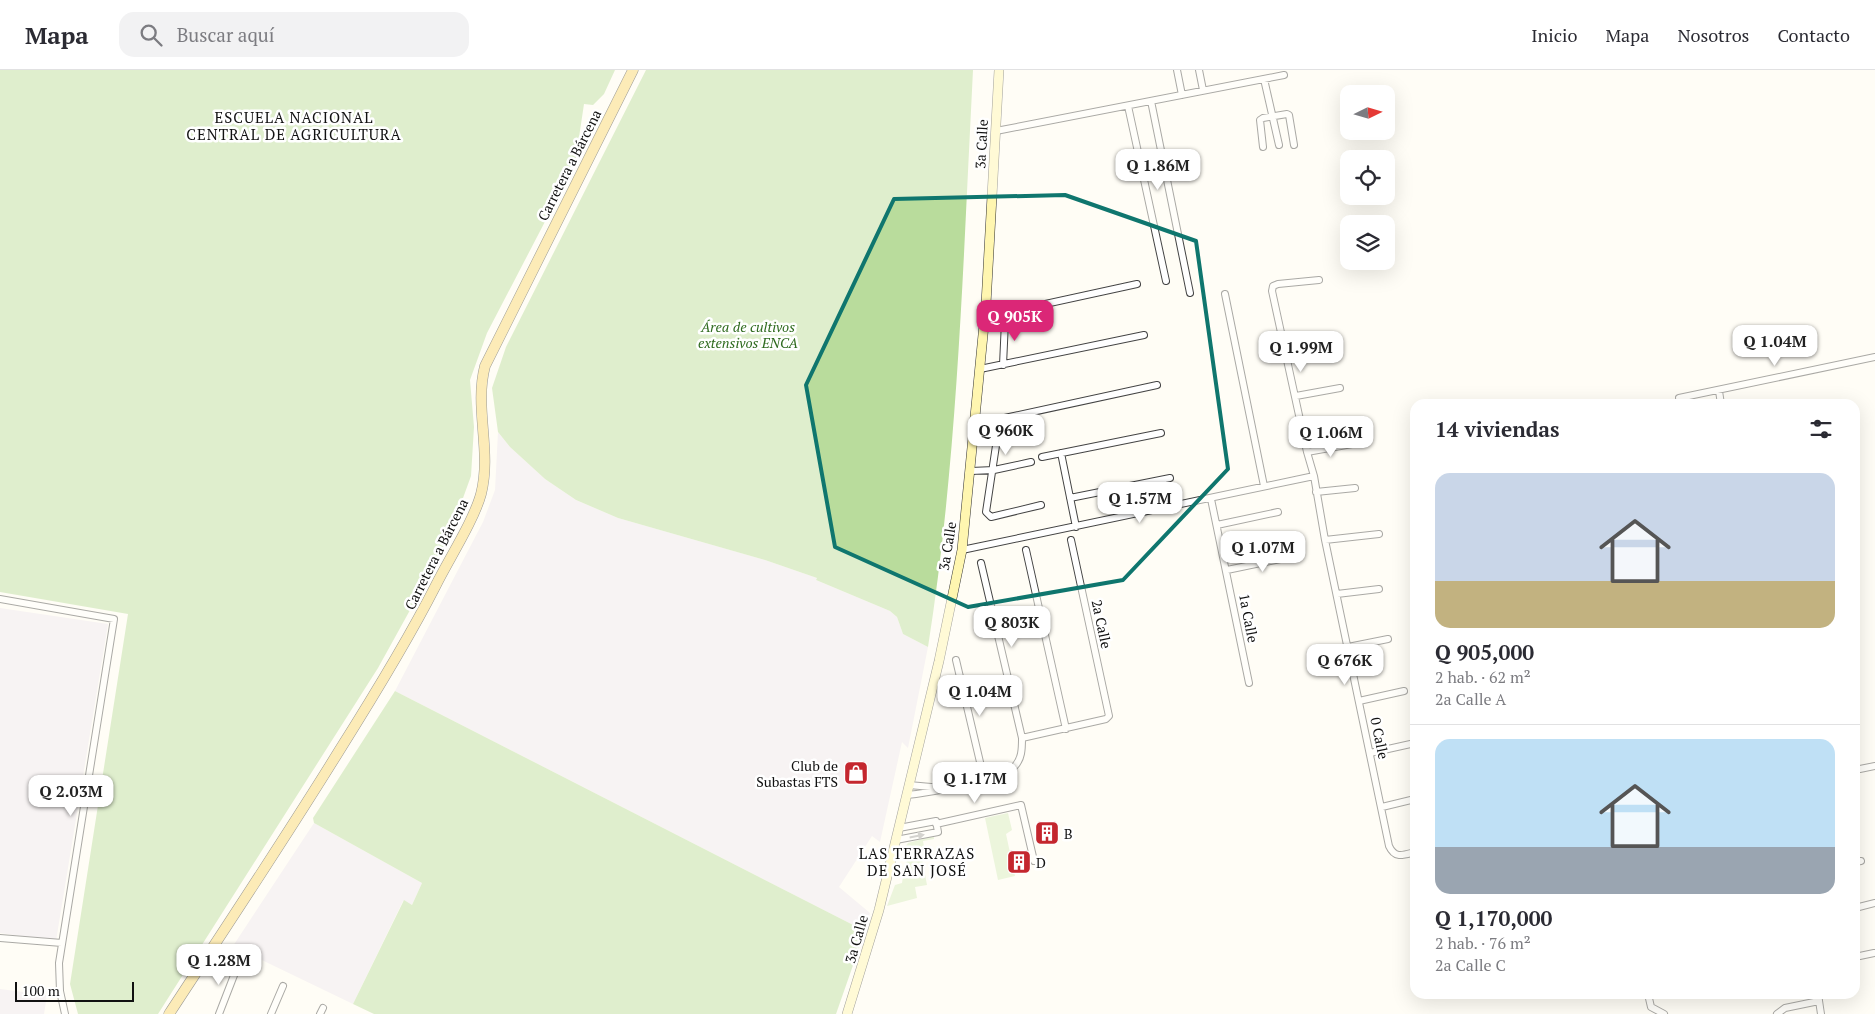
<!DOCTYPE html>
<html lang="es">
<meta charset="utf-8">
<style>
body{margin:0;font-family:"PT Serif",serif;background:#f2f2f3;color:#2b2b33;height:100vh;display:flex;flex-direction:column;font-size:19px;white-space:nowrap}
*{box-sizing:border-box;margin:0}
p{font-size:16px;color:#7c7c81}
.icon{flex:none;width:28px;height:28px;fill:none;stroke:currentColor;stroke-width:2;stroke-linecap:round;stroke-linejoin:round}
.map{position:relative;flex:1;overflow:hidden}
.side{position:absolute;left:1410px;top:329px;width:450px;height:600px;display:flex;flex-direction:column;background:#fff;border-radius:15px;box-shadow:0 5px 20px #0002}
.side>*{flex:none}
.needle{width:32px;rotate:85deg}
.buttons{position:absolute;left:1340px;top:15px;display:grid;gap:10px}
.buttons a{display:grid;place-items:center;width:55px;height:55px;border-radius:10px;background:#fff;box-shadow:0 5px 20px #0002;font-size:25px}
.scale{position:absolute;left:15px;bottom:12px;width:119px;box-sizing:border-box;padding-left:5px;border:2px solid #111;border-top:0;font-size:14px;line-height:18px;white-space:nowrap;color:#111;-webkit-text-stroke:4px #fff;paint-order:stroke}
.price{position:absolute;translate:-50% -42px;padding:0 11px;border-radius:10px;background:#fff;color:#222;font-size:16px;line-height:32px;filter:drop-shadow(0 1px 2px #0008)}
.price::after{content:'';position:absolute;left:50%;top:30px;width:15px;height:11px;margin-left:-8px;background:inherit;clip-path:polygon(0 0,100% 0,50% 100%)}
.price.selected{background:#db2777;color:#fff}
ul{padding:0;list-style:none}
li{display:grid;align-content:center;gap:10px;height:265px;padding:0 25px}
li+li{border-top:1px solid #e1e1e2}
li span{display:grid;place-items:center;height:155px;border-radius:15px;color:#555}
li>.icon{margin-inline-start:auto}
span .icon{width:90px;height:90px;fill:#fffc;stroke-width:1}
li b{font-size:21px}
h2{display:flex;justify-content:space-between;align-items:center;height:60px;padding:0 25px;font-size:21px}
header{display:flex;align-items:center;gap:30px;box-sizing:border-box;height:70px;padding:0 25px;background:#fff;border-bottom:1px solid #e1e1e2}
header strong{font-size:24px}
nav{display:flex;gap:28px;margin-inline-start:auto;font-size:18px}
.search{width:350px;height:45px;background:#f2f2f3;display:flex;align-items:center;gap:12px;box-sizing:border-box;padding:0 18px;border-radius:15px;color:#7c7c81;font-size:19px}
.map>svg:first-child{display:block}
</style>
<header>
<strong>Mapa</strong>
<div class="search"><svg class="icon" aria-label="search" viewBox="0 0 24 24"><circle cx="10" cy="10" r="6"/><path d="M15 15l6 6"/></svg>Buscar aquí</div>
<nav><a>Inicio</a><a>Mapa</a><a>Nosotros</a><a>Contacto</a></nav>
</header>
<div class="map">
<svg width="1875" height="944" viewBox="0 0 1875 944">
<rect width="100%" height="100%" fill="#fffdf5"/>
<!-- industrial -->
<path fill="#eee6ef" d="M 498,362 L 510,377 L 545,409 L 576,430 L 618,448 L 765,490 L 817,508 L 816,510 L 890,541 L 897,547 L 903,564 L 928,577 L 908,678 L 902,672 L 880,772 L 872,766 L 839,817 L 870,843 L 865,861 L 395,621 L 483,452 L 495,420 Z
M 0,538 L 108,554 L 56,871 L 0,863 Z
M 314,753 L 422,813 L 412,835 L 403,831 L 353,934 L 233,876 Z
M 0,919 L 47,925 L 44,944 L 0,944 Z"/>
<!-- green -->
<path fill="#d5ebbd" d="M 1008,743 L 1012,760 L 1006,764 L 1015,806 L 998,810 L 985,748 Z
M 934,766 L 934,769 L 923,771 L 924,777 L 920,778 L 927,815 L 915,817 L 917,828 L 887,836 L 895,815 L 902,813 L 904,799 L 912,778 L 911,776 L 905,777 L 908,773 Z"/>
<!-- forest -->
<path fill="#b9dc9c" d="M 0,0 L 615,0 L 604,24 L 593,35 L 584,34 L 575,94 L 487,263 L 470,310 L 474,357 L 471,406 L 446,475 L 378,598 L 158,944 L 78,944 L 70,914 L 128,544 L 0,522 Z
M 646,0 L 973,0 C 963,192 958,387 928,577 L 903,564 L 897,547 L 890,541 L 816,510 L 817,508 L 765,490 L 618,448 L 576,430 L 545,409 L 510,377 L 498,362 L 492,318 L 506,277 Z
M 395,621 L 865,861 L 836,944 L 374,944 L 353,934 L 404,830 L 412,835 L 422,813 L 314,753 L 313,748 Z"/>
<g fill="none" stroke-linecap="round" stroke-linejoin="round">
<defs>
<path id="minor" d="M 1177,0 L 1182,25
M 1199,0 L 1203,20
M 1264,9 L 1279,75
M 1151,31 L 1190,223
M 1128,36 L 1166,211
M 996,61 L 1284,5
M 1263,77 L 1260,50 L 1263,48 L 1287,44 L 1289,45 L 1294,75
M 1319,210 L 1278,214 L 1273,216 L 1272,221 L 1307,382 L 1314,406 L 1325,470 L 1389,776 C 1395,789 1403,785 1415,782
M 1225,224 L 1264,416
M 1283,270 L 1331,268
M 1003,295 L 1005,251 L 1013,241 L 1137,214
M 980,299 L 1144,265
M 1719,321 L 1721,334
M 1296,326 L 1340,318
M 1679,328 L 1875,287
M 1307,382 L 1352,374
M 1061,383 L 1076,457
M 1042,387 L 1161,363
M 971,401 L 994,400 L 1031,392
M 1316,422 L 1355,418
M 1070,428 L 1170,408
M 1211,429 L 1249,613
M 1041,435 L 991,447 L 986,442 L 1000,349 L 1157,315
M 1217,455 L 1278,442
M 1325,470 L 1379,464
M 962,480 L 1314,406
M 1026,480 L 1066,659
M 1227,500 L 1295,486
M 1337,524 L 1379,519
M 0,529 L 114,549 L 59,893 L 60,921 L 65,944
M 1348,577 L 1388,569
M 956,590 L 984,709
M 1359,631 L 1404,621
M 1022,668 L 1106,649 L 1109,646 L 1071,470
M 1370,683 L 1415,673
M 1855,700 L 1875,696
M 909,715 L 942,718
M 907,725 C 928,723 1001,710 1014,697 C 1022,689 1022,679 1022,668 L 981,493
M 1382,737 L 1415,729
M 936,754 L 1021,735 L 1034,791
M 896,770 L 938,762 L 936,751 L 899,758
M 1855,792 L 1861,791
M 1855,838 L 1875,833
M 0,868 L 62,873
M 1855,887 L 1874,883
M 1648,924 L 1651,937 L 1664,944
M 1818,924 L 1821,944
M 219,944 L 238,895
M 271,944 L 283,916
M 320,944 L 323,938
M 1777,944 L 1785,938 L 1819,931"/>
<path id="secondary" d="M 847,944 L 879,840 L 939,591 L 962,480 L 986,234 L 999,0"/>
<path id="primary" d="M 169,944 C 226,857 284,770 339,681 C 373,627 407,572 436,515 C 449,489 474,450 481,424 C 492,381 474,338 485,296 L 633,0"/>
</defs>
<!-- minor casing -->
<use href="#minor" stroke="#444" stroke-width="8"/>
<!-- secondary casing -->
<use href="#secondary" stroke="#333" stroke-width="10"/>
<!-- primary casing -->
<use href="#primary" stroke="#222" stroke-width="11"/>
<!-- minor -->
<use href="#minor" stroke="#fff" stroke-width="6"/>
<!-- secondary -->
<use href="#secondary" stroke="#fff6b0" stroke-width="9"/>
<!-- primary -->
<use href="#primary" stroke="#f9d66b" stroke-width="10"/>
</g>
<!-- one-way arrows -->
<defs><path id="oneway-solid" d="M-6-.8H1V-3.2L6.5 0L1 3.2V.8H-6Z" transform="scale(1.25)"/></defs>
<use fill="#a0a0a0" href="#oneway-solid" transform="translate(917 766) rotate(-11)"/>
<!-- marked area -->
<path d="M0 0H1875V944H0ZM 1065,125 L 1196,171 L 1228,399 L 1123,510 L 968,537 L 835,477 L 806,315 L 894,129 Z" fill="#fffdf5" fill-opacity=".55" fill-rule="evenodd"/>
<path fill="none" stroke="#0f766e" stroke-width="4" stroke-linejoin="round" d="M 1065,125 L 1196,171 L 1228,399 L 1123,510 L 968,537 L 835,477 L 806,315 L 894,129 Z"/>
<!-- icons -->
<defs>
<symbol id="shop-square" viewBox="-11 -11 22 22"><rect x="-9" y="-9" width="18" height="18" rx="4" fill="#c4262e" stroke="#fff"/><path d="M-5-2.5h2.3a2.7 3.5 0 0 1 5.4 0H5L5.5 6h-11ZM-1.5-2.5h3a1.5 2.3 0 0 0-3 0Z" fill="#fff"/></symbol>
<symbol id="building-square" viewBox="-11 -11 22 22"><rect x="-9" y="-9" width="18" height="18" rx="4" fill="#c4262e" stroke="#fff"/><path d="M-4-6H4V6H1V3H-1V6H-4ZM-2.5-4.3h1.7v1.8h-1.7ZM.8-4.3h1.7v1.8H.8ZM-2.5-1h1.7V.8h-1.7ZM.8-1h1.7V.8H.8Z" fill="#fff"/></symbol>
</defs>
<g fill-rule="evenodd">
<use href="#shop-square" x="842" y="689" width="28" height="28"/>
<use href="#building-square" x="1033" y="749" width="28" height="28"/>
<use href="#building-square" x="1005" y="778" width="28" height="28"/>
</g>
<g text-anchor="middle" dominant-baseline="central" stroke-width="5" stroke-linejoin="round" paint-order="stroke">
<!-- street labels -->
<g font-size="14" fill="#111" stroke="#fff">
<text transform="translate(981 74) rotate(-87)">3a Calle</text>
<text transform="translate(569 95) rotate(-63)">Carretera a Bárcena</text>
<text transform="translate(947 476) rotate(-81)">3a Calle</text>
<text transform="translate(436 484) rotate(-63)">Carretera a Bárcena</text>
<text transform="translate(1249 548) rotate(79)">1a Calle</text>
<text transform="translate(1102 554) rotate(78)">2a Calle</text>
<text transform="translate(1380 668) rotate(78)">0 Calle</text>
<text transform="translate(856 869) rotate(-74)">3a Calle</text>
</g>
<!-- park labels -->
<g font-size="14" font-style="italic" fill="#2f6b1f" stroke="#fff">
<text x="748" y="256">Área de cultivos<tspan x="748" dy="16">extensivos ENCA</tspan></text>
</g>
<!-- poi labels -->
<g font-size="14" fill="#111" stroke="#fff" text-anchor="start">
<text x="838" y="695" text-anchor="end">Club de<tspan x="838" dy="16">Subastas FTS</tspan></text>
<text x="1064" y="763">B</text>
<text x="1036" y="792">D</text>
</g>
<!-- neighbourhood labels -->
<g font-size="15" letter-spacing="1" fill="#111" stroke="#fff">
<text x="294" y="47">ESCUELA NACIONAL<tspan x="294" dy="17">CENTRAL DE AGRICULTURA</tspan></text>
<text x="917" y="783">LAS TERRAZAS<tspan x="917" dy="17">DE SAN JOSÉ</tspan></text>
</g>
</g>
</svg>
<div class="buttons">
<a><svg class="needle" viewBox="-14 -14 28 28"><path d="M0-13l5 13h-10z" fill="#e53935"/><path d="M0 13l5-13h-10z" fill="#7c7c81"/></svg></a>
<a><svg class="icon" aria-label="locate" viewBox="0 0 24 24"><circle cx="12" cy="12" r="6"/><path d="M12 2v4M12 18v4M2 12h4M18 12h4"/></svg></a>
<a><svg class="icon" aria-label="layers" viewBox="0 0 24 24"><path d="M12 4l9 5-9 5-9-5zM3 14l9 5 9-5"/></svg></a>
</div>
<div class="scale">100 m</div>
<b class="price" style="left:1158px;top:121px">Q 1.86M</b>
<b class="price selected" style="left:1015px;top:272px">Q 905K</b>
<b class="price" style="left:1775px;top:297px">Q 1.04M</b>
<b class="price" style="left:1301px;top:303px">Q 1.99M</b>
<b class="price" style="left:1006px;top:386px">Q 960K</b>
<b class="price" style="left:1331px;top:388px">Q 1.06M</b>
<b class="price" style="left:1140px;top:454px">Q 1.57M</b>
<b class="price" style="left:1263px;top:503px">Q 1.07M</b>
<b class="price" style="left:1012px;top:578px">Q 803K</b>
<b class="price" style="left:1345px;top:616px">Q 676K</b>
<b class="price" style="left:980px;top:647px">Q 1.04M</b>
<b class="price" style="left:975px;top:734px">Q 1.17M</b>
<b class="price" style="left:71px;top:747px">Q 2.03M</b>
<b class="price" style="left:219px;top:916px">Q 1.28M</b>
<section class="side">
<h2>14 viviendas<svg class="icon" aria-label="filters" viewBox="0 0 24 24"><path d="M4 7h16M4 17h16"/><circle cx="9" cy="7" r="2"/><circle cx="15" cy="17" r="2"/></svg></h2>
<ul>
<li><span style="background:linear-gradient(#c9d6e8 70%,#c2b280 0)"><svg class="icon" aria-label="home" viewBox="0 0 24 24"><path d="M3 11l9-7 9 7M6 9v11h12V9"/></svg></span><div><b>Q 905,000</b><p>2 hab. · 62 m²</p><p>2a Calle A</p></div></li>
<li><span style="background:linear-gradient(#bfe0f5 70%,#9aa5b1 0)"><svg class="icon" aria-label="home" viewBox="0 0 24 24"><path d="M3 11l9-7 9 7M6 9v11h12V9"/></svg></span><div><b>Q 1,170,000</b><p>2 hab. · 76 m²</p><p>2a Calle C</p></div></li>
</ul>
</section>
</div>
